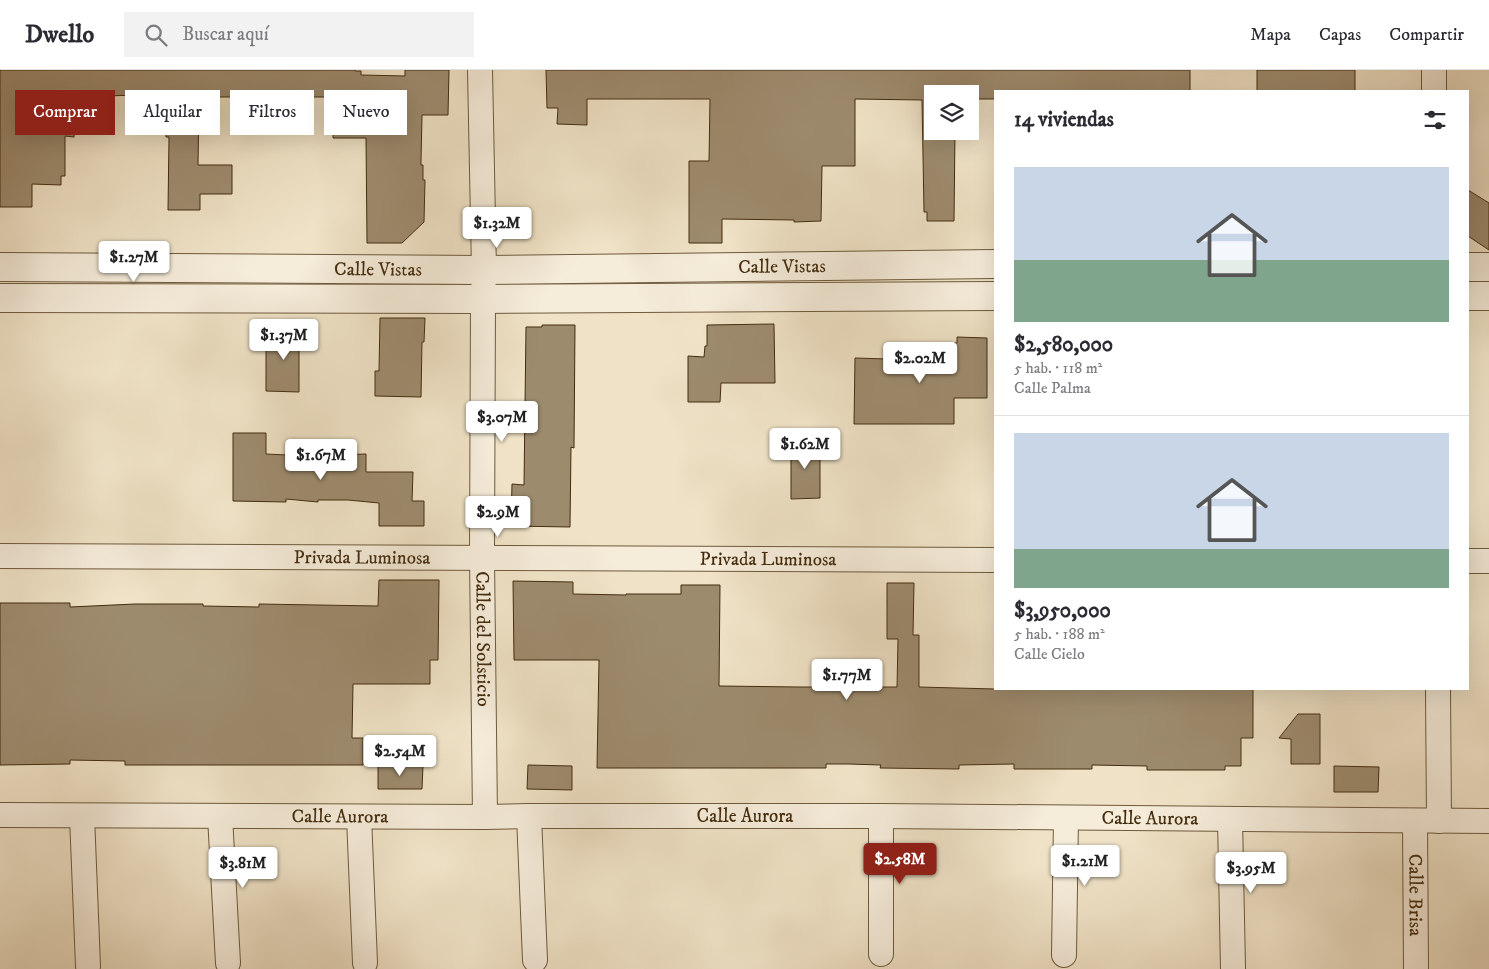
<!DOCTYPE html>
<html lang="es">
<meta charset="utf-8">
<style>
body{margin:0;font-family:"IM FELL DW Pica",serif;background:#f2f2f3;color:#2b2b33;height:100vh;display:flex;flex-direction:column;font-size:19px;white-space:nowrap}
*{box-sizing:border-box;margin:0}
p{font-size:16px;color:#7c7c81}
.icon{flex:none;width:28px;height:28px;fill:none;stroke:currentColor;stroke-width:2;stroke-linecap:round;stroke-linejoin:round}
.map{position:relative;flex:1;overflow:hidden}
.side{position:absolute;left:994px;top:20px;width:475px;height:600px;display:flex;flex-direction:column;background:#fff;border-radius:0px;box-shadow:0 5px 20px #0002}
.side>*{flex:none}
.guide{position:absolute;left:15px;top:20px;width:475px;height:45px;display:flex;gap:10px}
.controls{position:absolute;left:924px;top:15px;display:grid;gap:10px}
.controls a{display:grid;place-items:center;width:55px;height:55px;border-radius:0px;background:#fff;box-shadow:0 5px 20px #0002;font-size:25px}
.price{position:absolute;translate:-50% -42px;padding:0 11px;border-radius:5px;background:#fff;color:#222;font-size:16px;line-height:32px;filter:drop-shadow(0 1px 2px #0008)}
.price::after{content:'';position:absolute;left:50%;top:30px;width:15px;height:11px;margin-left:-8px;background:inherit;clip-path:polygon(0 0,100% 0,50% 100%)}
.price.on{background:#8f2418;color:#fff}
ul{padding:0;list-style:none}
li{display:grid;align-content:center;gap:10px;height:265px;padding:0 20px}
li+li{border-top:1px solid #e1e1e2}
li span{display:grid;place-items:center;height:155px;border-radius:0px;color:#555}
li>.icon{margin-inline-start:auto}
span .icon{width:90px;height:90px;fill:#fffc;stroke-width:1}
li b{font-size:21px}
h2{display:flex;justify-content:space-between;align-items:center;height:60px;padding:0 20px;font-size:21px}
.tag{padding:0 18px;border-radius:0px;background:#fff;box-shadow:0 5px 20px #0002;font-size:18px;line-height:45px}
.tag.on{background:#8f2418;color:#fff}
header{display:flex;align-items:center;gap:30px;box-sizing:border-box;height:70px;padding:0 25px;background:#fff;border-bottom:1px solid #e1e1e2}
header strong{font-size:24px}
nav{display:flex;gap:28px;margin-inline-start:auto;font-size:18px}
.search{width:350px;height:45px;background:#f2f2f3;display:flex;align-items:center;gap:12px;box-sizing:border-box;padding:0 18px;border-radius:0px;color:#7c7c81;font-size:19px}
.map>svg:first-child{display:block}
</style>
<header>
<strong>Dwello</strong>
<div class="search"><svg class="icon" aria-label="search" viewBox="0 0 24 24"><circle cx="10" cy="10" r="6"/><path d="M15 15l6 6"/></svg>Buscar aquí</div>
<nav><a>Mapa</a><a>Capas</a><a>Compartir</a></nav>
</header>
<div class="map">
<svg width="1489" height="899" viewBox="0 0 1489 899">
<rect width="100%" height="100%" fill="#efe2c6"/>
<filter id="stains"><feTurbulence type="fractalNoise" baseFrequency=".004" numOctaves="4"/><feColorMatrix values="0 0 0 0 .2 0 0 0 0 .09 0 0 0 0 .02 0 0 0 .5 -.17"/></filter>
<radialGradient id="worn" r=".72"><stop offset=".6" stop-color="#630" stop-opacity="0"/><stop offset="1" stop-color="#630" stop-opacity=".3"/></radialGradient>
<!-- building -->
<path fill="#9d8b6e" stroke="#442c0e" d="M 0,0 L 355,0 L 355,1 L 361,1 L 361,5 L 405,6 L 405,0 L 449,0 L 448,45 L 422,45 L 421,91 L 421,95 L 423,95 L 423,110 L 425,110 L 424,152 L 402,173 L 367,173 L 366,68 L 333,68 L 334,27 L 199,27 L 198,95 L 232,95 L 232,124 L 200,124 L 200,140 L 168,140 L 169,67 L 166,67 L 165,24 L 77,27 L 74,67 L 65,66 L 65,106 L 61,106 L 61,115 L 32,114 L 32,137 L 0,137 Z
M 546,0 L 1190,0 L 1190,21 L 995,21 L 995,29 L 970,29 L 970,24 L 932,24 L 932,61 L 955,61 L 954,151 L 927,151 L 927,142 L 924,142 L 922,30 L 855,29 L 855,96 L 822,96 L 821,151 L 794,152 L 794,150 L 722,149 L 722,173 L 689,173 L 689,91 L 709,91 L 710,29 L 587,29 L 587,55 L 557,54 L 558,38 L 547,38 Z
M 1257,0 L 1355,0 L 1355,21 L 1257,21 Z
M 1468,120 L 1489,133 L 1489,180 L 1468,166 Z
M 380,248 L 425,248 L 424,272 L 422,272 L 421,327 L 375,326 L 375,301 L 379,301 Z
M 774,254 L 775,313 L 721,313 L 720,332 L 688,332 L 688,286 L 704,287 L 705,276 L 707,276 L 707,255 Z
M 276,255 L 299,255 L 299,322 L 266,321 L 266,279 L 272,279 L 273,272 L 276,272 Z
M 542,255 L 575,255 L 574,378 L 571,377 L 570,457 L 511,456 L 512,414 L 524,415 L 526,257 L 542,257 Z
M 957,267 L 987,268 L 987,328 L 954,328 L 954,354 L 854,354 L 855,288 L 888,289 L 888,286 L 899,286 L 900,279 L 954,279 L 954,273 L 957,273 Z
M 233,363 L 266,363 L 266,384 L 308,386 L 366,384 L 366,402 L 413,402 L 412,431 L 424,431 L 424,456 L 379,456 L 379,433 L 348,430 L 318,430 L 318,432 L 286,429 L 286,432 L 233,431 Z
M 791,370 L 820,371 L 820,428 L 791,429 Z
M 379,510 L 439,510 L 438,590 L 430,590 L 430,614 L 353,614 L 352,668 L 363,668 L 363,695 L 125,695 L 125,691 L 70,690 L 70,694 L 0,695 L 0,533 L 70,533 L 70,537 L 135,534 L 203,534 L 203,536 L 259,537 L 259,534 L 378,536 Z
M 513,511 L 573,512 L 573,524 L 626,525 L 626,524 L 681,524 L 681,515 L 720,515 L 719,616 L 799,617 L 897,617 L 898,569 L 887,569 L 887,513 L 914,513 L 913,565 L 919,565 L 919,617 L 995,619 L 1253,619 L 1253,668 L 1241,668 L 1241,696 L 1225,696 L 1225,700 L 1147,700 L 1147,696 L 1092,695 L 1092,699 L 1014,699 L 1014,694 L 959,695 L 959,699 L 880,698 L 881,695 L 849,694 L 826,694 L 826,698 L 597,698 L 599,590 L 514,590 Z
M 1298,644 L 1320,644 L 1320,694 L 1291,694 L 1291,669 L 1279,668 Z
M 378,694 L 423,695 L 422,719 L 378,719 Z
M 528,695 L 572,696 L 572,720 L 527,719 Z
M 1334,696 L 1379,697 L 1378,722 L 1334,722 Z"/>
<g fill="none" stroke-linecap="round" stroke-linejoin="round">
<defs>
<g id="minor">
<path id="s1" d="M 480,0 L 484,200 L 483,229 L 482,487 L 485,747"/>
<path d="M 1434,0 L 1434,21"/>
<path id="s2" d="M 0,486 L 995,490"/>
<path d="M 1468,491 L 1489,491"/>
<path d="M 1438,619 L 1439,751"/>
<path id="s3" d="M 0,745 L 485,747 L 529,746 L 881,746 L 1489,751"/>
<path d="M 82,746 L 88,896"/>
<path d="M 220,746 L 228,893"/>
<path d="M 529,746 L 535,890"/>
<path d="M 359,747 L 365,893"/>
<path d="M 1230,749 L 1233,899"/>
<path id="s4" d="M 1415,751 L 1416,899"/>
<path d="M 881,884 L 881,746"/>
<path d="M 1064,885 L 1066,748"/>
</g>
<g id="tertiary">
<path id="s5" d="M 0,197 L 484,200 L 995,194"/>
<path d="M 1468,197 L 1489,197"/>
<path d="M 1468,226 L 1489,226"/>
<path d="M 0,228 L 483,229 L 995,226"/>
</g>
</defs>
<!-- minor casing -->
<use href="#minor" stroke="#6f5a3c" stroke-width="26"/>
<!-- tertiary casing -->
<use href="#tertiary" stroke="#6f5a3c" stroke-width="30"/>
<!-- minor -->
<use href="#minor" stroke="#f5ecda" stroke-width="24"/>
<!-- tertiary -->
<use href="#tertiary" stroke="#f5ecda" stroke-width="28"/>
</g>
<g text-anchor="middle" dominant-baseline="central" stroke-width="4" stroke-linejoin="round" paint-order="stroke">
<!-- street labels -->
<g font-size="19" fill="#442c0e" stroke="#f5ecda">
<text stroke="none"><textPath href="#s5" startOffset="782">Calle Vistas</textPath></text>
<text stroke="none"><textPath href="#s5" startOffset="378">Calle Vistas</textPath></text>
<text stroke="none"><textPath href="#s2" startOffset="362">Privada Luminosa</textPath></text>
<text stroke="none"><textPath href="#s2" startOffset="768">Privada Luminosa</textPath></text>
<text stroke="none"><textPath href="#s1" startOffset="569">Calle del Solsticio</textPath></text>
<text stroke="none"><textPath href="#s3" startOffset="745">Calle Aurora</textPath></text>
<text stroke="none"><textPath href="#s3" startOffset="340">Calle Aurora</textPath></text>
<text stroke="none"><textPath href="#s3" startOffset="1150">Calle Aurora</textPath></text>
<text stroke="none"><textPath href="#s4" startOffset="74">Calle Brisa</textPath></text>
</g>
</g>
<rect width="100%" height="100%" filter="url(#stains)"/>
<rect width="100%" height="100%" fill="url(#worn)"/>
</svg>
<div class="controls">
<a><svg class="icon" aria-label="layers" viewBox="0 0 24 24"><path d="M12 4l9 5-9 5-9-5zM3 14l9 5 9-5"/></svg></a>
</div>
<b class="price" style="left:497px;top:179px">$1.32M</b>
<b class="price" style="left:134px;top:213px">$1.27M</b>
<b class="price" style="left:284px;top:291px">$1.37M</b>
<b class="price" style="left:920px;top:314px">$2.02M</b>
<b class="price" style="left:502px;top:373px">$3.07M</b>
<b class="price" style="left:805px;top:400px">$1.62M</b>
<b class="price" style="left:321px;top:411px">$1.67M</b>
<b class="price" style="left:498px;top:468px">$2.9M</b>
<b class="price" style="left:847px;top:631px">$1.77M</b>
<b class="price" style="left:400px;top:707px">$2.54M</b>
<b class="price on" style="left:900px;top:815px">$2.58M</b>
<b class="price" style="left:1085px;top:817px">$1.21M</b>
<b class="price" style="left:243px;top:819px">$3.81M</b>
<b class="price" style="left:1251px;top:824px">$3.95M</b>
<div class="guide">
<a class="tag on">Comprar</a>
<a class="tag">Alquilar</a>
<a class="tag">Filtros</a>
<a class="tag">Nuevo</a>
</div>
<section class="side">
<h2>14 viviendas<svg class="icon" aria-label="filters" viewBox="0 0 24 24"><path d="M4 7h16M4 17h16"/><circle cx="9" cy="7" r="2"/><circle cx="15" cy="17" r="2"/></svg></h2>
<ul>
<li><span style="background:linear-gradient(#c9d6e8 60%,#7fa58c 0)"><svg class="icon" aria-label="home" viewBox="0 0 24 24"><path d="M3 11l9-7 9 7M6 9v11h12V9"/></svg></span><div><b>$2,580,000</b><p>5 hab. · 118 m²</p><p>Calle Palma</p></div></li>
<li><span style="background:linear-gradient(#c9d6e8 75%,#7fa58c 0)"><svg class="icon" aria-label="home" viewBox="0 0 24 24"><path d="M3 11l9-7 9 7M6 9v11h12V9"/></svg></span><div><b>$3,950,000</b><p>5 hab. · 188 m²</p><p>Calle Cielo</p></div></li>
</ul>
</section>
</div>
